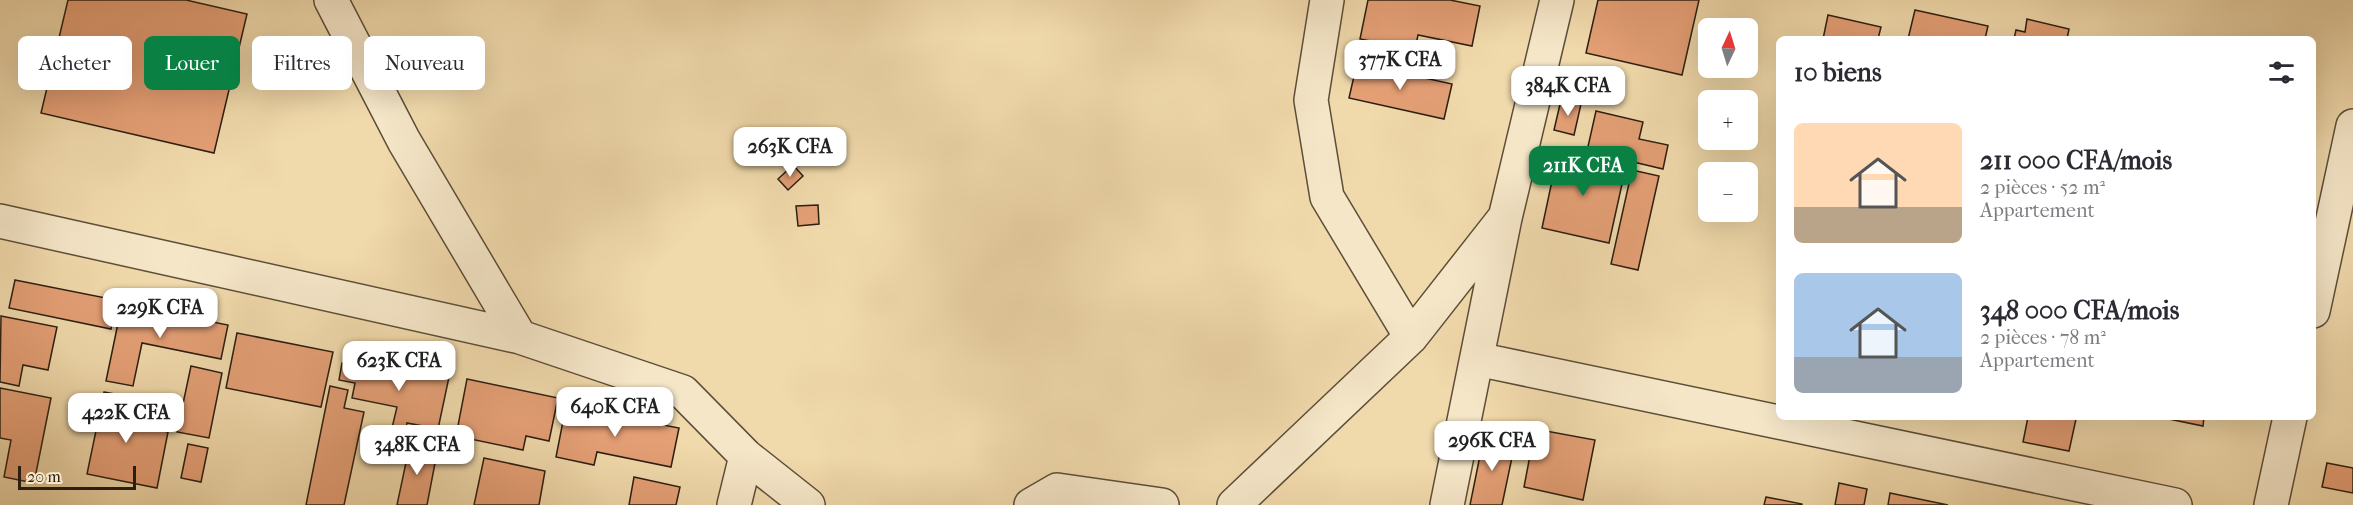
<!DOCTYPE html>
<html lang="fr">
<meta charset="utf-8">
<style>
body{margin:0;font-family:"IM FELL French Canon",serif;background:#f7f7f7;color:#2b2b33;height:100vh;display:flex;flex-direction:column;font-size:22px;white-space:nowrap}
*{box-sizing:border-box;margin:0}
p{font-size:20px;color:#7c7c81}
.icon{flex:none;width:33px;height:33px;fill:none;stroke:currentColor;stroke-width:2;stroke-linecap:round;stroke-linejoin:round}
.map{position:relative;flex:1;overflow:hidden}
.drawer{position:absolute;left:1776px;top:36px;width:540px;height:384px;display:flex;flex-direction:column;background:#fff;border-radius:9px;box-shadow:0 6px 24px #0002}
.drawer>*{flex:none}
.hud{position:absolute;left:18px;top:36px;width:570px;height:54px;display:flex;gap:12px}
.needle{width:39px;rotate:4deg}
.tools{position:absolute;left:1698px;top:18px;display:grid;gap:12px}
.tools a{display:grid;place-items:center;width:60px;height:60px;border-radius:9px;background:#fff;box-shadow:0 6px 24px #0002;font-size:30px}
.scale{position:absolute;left:18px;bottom:15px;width:118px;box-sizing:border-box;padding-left:6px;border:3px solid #2b1f11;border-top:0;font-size:16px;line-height:21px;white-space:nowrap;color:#2b1f11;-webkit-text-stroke:4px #f5e6c8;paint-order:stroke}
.price{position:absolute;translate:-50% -51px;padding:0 14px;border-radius:12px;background:#fff;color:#222;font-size:20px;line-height:39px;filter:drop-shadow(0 2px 3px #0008)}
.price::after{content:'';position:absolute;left:50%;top:36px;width:18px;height:14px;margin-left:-9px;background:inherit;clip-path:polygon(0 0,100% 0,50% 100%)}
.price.current{background:#0b8043;color:#fff}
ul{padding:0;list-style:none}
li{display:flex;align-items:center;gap:18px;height:150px;padding:0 18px}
li span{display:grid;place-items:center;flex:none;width:168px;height:120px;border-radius:9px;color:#555}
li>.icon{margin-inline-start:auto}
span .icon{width:72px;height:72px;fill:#fffc;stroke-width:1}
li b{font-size:26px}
h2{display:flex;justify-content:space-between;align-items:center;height:72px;padding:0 18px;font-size:26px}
.pill{padding:0 21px;border-radius:9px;background:#fff;box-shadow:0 6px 24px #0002;font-size:21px;line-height:54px}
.pill.current{background:#0b8043;color:#fff}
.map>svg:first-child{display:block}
</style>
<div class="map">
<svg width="2353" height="505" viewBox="0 0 2353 505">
<rect width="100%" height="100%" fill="#f0d9ab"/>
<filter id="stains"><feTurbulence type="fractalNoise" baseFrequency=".00333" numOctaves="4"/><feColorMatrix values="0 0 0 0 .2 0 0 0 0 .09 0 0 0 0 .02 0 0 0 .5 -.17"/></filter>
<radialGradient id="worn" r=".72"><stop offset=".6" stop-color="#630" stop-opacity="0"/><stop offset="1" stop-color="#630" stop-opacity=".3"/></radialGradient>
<!-- building -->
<path fill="#e49f75" stroke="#2b1f11" stroke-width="1.5" d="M 68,0 L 186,0 L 247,14 L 214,153 L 41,113 Z
M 1368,0 L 1450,0 L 1480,6 L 1472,46 L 1418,35 L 1413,59 L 1379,52 L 1381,43 L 1360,39 Z
M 1598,0 L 1699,0 L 1682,75 L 1586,53 Z
M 1915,10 L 1988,26 L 1985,39 L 1908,39 Z
M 1828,15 L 1881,27 L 1878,39 L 1823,39 Z
M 2027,19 L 2069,29 L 2067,39 L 2014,39 L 2016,30 L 2025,32 Z
M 1357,63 L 1452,84 L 1444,119 L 1349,98 Z
M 1561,100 L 1581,104 L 1574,135 L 1554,130 Z
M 1596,111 L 1643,122 L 1639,139 L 1668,145 L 1663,169 L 1587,151 Z
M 1559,148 L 1590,154 L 1589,160 L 1607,164 L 1605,171 L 1624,175 L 1609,243 L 1542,228 Z
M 793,165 L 803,176 L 788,190 L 778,179 Z
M 1632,170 L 1659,176 L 1638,270 L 1611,264 Z
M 818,205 L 819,224 L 798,226 L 796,206 Z
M 15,280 L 116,300 L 111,329 L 9,308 Z
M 122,304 L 228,325 L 221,359 L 142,343 L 133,386 L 106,381 Z
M 1,316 L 57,327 L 48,370 L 23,365 L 19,386 L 0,382 Z
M 237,333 L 333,352 L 321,407 L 226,388 Z
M 360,359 L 449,377 L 438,429 L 407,423 L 405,435 L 391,432 L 397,407 L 352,398 L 355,383 L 339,380 L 342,363 L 359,366 Z
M 191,366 L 222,373 L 209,438 L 177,432 Z
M 467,379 L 558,398 L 549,441 L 526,436 L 523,450 L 456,436 Z
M 330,386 L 348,390 L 344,408 L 364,412 L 344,505 L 306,505 Z
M 0,388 L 51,398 L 34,483 L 4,477 L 11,440 L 0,438 Z
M 104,392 L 142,399 L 137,425 L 168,432 L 157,488 L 87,474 Z
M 566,406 L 679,428 L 671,467 L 597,452 L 594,465 L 556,457 Z
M 2028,417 L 2065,417 L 2076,419 L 2069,451 L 2023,442 Z
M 2159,417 L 2204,417 L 2203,426 Z
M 1535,429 L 1595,440 L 1583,500 L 1524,487 Z
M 1484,436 L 1515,443 L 1502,505 L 1470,505 Z
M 411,439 L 427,443 L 425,456 L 436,458 L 427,505 L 397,505 Z
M 188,444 L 208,448 L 201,482 L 181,478 Z
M 484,458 L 545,471 L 539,505 L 474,505 Z
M 2327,463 L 2353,468 L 2353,493 L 2322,487 Z
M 634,477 L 680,487 L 676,505 L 629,505 Z
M 1839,483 L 1867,489 L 1864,505 L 1835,505 Z
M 1890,493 L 1948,505 L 1888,505 Z
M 1766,497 L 1802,504 L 1802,505 L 1764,505 Z"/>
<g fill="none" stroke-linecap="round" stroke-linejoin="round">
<defs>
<path id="minor" d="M 331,0 L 404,141 L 520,337 L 683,392 L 746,456 L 808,505
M 1327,0 L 1311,100 L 1327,197 L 1411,337
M 0,221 L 520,337
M 2313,311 L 2353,126
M 1477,359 L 2175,505
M 734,505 L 746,456
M 1031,505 L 1057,490 L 1162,505
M 1234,505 L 1411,337 L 1502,221
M 1447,505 L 1505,218 L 1557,0
M 2271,505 L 2290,417"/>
</defs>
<!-- minor casing -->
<use href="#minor" stroke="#5c4e38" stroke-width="36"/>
<!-- minor -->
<use href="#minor" stroke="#f5e6c8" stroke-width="33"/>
</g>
<rect width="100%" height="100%" filter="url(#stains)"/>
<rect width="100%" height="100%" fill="url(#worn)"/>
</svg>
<div class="tools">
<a><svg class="needle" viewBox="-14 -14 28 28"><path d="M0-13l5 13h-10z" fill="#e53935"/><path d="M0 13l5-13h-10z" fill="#7c7c81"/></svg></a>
<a>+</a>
<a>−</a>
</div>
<div class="scale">20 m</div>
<b class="price" style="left:1400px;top:91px">377K CFA</b>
<b class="price" style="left:1568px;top:117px">384K CFA</b>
<b class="price" style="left:790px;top:178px">263K CFA</b>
<b class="price current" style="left:1583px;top:197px">211K CFA</b>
<b class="price" style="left:160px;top:339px">229K CFA</b>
<b class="price" style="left:399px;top:392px">623K CFA</b>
<b class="price" style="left:615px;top:438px">640K CFA</b>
<b class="price" style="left:126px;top:444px">422K CFA</b>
<b class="price" style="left:1492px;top:472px">296K CFA</b>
<b class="price" style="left:417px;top:476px">348K CFA</b>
<div class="hud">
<a class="pill">Acheter</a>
<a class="pill current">Louer</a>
<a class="pill">Filtres</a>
<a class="pill">Nouveau</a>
</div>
<section class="drawer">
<h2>10 biens<svg class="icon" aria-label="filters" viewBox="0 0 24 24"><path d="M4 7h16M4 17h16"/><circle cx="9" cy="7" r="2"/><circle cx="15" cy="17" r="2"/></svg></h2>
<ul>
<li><span style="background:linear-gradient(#ffd9b3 70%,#b9a48a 0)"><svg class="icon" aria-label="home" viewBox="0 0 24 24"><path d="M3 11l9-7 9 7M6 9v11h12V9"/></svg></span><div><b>211 000 CFA/mois</b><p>2 pièces · 52 m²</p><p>Appartement</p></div></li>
<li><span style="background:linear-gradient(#a9c7e8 70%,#9aa5b1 0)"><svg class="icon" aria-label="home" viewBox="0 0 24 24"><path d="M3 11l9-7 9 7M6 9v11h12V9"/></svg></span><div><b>348 000 CFA/mois</b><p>2 pièces · 78 m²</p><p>Appartement</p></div></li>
</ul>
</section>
</div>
